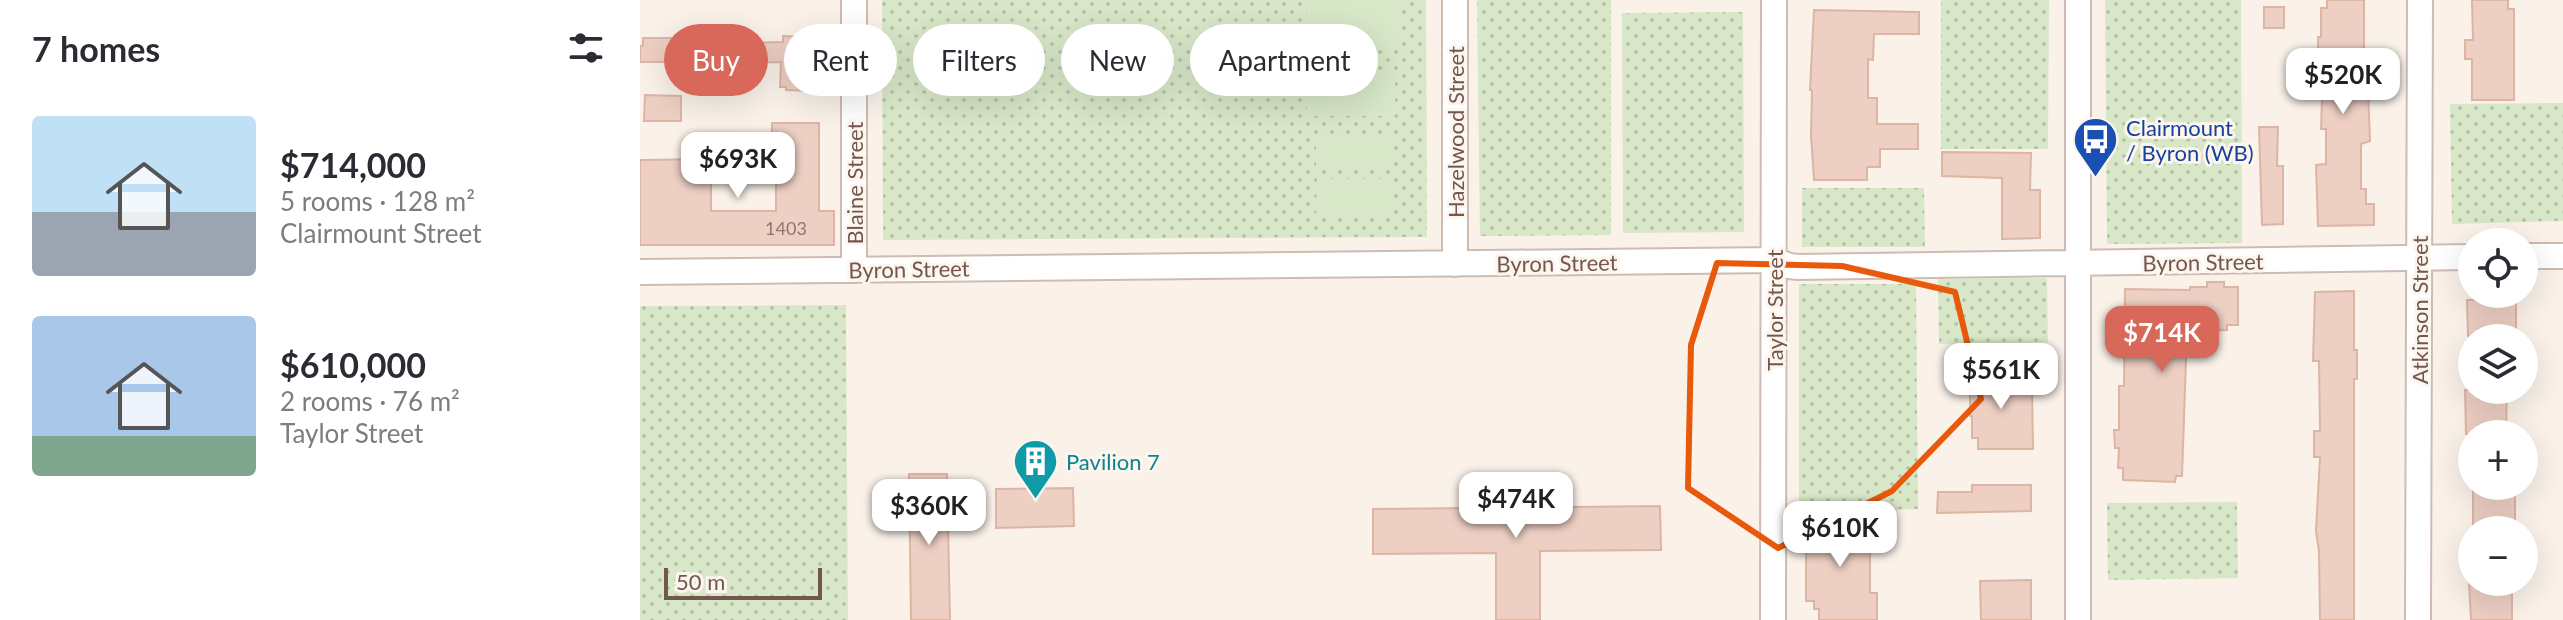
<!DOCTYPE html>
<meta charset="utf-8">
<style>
body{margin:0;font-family:Lato,sans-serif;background:#f7f7f7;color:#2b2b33;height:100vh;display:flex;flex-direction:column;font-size:30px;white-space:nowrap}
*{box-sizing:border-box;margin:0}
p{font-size:26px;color:#7c7c81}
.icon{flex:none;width:44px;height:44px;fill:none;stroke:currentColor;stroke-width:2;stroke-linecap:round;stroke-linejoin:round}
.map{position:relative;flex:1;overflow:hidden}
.panel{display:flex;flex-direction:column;background:#fff;width:640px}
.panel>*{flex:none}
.banner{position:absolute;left:24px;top:24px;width:760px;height:72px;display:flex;gap:16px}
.tools{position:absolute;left:1818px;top:228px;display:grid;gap:16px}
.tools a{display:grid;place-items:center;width:80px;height:80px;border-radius:50%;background:#fff;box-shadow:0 8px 32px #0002;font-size:40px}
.scale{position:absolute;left:24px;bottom:20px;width:158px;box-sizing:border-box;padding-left:8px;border:4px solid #73574f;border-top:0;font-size:22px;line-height:28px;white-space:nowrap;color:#73574f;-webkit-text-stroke:6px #fdf6ef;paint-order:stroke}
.price{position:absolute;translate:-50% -68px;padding:0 18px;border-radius:16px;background:#fff;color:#222;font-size:26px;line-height:52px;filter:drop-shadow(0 2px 4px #0008)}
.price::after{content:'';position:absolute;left:50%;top:48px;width:24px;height:18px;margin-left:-12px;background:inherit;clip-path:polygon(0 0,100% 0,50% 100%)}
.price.on{background:#d8685a;color:#fff}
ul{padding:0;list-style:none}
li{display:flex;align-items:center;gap:24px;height:200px;padding:0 32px}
li span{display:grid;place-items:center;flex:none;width:224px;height:160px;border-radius:8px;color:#555}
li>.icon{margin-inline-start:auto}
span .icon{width:96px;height:96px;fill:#fffc;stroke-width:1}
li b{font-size:34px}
h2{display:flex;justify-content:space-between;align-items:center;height:96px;padding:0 32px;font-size:34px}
.tag{padding:0 28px;border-radius:36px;background:#fff;box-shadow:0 8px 32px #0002;font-size:28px;line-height:72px}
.tag.on{background:#d8685a;color:#fff}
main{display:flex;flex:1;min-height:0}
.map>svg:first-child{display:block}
</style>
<main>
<section class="panel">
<h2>7 homes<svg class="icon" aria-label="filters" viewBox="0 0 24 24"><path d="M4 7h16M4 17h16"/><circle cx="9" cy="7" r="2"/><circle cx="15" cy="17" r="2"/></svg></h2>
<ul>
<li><span style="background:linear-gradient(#bfe0f5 60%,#9aa5b1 0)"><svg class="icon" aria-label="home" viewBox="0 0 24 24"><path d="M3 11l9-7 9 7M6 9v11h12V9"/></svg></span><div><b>$714,000</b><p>5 rooms · 128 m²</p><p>Clairmount Street</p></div></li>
<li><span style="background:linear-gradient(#a9c7e8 75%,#7fa58c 0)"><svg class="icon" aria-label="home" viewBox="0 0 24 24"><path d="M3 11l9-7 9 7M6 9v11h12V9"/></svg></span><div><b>$610,000</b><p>2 rooms · 76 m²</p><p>Taylor Street</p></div></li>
</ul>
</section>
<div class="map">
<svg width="1923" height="620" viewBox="0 0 1923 620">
<defs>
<pattern id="grass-dots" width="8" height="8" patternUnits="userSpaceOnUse" patternTransform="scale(2)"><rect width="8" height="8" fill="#d8e7c8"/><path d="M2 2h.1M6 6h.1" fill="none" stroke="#b4bea5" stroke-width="1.8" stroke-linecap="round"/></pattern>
</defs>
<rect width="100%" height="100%" fill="#faf2e9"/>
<!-- grass -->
<path fill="url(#grass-dots)" d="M 242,0 L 786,0 L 787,237 L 243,240 Z
M 837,0 L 971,0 L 971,235 L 840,236 Z
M 1301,0 L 1409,0 L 1408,149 L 1301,149 Z
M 1465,0 L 1601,0 L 1602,243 L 1467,244 Z
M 1103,12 L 1104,232 L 983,233 L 982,13 Z
M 1923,103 L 1923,221 L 1812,224 L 1810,104 Z
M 1162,188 L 1284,188 L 1285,247 L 1162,247 Z
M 1407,278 L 1408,342 L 1299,344 L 1298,279 Z
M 1159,284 L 1276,284 L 1278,509 L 1159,513 Z
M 206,305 L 208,620 L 0,620 L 0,306 Z
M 1597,502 L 1598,578 L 1468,580 L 1467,503 Z"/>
<!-- pitch -->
<path fill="#d8e7c8" d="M 667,0 L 759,0 L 758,46 L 666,45 Z
M 755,70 L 755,116 L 667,116 L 667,71 Z
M 676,135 L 752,135 L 752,170 L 676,170 Z
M 677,179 L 752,179 L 752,215 L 676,215 Z"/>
<!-- building -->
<path fill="#edcfc3" stroke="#deb4a5" stroke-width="2" d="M 1687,0 L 1724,0 L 1724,89 L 1728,89 L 1730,141 L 1721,144 L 1721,189 L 1726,189 L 1726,204 L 1734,204 L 1734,225 L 1678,226 L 1676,165 L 1686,164 L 1686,129 L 1681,129 L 1682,99 L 1678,99 L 1678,37 L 1681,37 L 1681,8 L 1687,8 Z
M 1832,0 L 1868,0 L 1868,9 L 1874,9 L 1874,100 L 1832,100 L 1832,59 L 1825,59 L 1825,40 L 1833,40 Z
M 1624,7 L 1644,7 L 1644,28 L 1624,28 Z
M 1174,10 L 1279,12 L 1279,34 L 1234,34 L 1233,60 L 1228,59 L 1228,98 L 1237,98 L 1237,124 L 1278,124 L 1278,149 L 1240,149 L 1240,167 L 1227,167 L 1227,180 L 1174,180 L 1171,136 L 1172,90 L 1170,90 Z
M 143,36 L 178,37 L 178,88 L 172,88 L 172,91 L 146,90 L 146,87 L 140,87 L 141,62 L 95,63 L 95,43 L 143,42 Z
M 3,38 L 33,38 L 33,62 L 0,62 L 0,46 L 3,46 Z
M 5,95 L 41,96 L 41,121 L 4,121 Z
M 132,123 L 179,123 L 179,211 L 194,211 L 194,245 L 0,245 L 0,160 L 71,159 L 71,211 L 136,211 L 136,149 L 132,149 Z
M 1619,127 L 1638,127 L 1637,166 L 1643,166 L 1643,224 L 1622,225 Z
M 1302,152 L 1391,153 L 1390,190 L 1400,190 L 1400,238 L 1362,239 L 1362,178 L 1302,176 Z
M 1567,282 L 1584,282 L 1584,287 L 1598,287 L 1598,325 L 1587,325 L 1587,330 L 1547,331 L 1542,476 L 1536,476 L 1535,482 L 1483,480 L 1483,468 L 1478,468 L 1479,448 L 1475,448 L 1474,430 L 1479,430 L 1479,386 L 1484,386 L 1485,289 L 1550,290 L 1550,287 L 1567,287 Z
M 1714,291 L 1714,350 L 1717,350 L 1717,379 L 1714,379 L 1714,620 L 1680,620 L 1679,551 L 1676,531 L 1680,457 L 1674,457 L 1674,431 L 1680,431 L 1679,361 L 1673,361 L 1675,292 Z
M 1840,294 L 1865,294 L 1865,299 L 1876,299 L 1876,335 L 1828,336 L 1827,300 L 1840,300 Z
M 1330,373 L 1383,373 L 1383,387 L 1392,387 L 1393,449 L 1338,449 L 1338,438 L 1332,438 L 1332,416 L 1330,416 Z
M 1825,390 L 1867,390 L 1866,434 L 1826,434 Z
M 269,474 L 307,474 L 310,620 L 271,620 Z
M 1332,485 L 1391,485 L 1391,511 L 1297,513 L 1298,492 L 1332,492 Z
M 1833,486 L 1875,486 L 1875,529 L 1833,530 Z
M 433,488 L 434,526 L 356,528 L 356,489 Z
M 1020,506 L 1021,550 L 900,551 L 900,620 L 856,620 L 856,553 L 733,554 L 733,509 Z
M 1166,518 L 1230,518 L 1230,593 L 1237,593 L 1237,620 L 1179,620 L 1179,609 L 1174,609 L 1174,601 L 1166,601 Z
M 1391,580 L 1391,620 L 1341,620 L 1340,581 Z
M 1829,582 L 1872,582 L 1872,620 L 1831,620 Z"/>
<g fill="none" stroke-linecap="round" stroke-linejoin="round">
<defs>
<path id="minor" d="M 214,0 L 214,270
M 1884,256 L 1923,256
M 815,264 L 815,0
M 0,272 L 1134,260 L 1149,266 L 1158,267 L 1832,257
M 1133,620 L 1134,0
M 1438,620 L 1438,0
M 1778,620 L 1780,0"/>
</defs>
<!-- minor casing -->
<use href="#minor" stroke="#cebbb3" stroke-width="28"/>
<!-- minor -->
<use href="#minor" stroke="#fff" stroke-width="24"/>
</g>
<!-- marked area -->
<path fill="none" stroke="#e8590c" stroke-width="6" stroke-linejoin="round" d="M 1077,263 L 1202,266 L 1315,292 L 1341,399 L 1252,491 L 1138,548 L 1048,488 L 1051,345 Z"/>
<!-- icons -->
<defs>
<symbol id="bus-pin" viewBox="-11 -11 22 30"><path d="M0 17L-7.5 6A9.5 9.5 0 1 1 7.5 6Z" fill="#1a4fb4" stroke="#fdf6ef"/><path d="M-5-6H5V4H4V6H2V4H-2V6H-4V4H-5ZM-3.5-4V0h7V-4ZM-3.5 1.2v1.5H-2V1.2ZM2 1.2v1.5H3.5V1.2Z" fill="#fff"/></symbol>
<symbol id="building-pin" viewBox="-11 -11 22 30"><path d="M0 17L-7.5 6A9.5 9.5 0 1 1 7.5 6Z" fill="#0f9aa8" stroke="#fdf6ef"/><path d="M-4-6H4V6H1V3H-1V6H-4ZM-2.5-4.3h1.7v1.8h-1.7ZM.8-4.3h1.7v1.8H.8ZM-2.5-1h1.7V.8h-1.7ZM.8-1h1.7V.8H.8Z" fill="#fff"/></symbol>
</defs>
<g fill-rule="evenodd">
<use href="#bus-pin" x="1430" y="114" width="51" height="69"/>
<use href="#building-pin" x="370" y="436" width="51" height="69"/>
</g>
<g text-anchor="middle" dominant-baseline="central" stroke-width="6" stroke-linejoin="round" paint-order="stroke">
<!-- number labels -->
<g font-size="18" fill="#92756c">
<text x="146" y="228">1403</text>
</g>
<!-- transit labels -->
<g font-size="22" fill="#164399" stroke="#fdf6ef" text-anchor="start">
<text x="1486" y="127">Clairmount<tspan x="1486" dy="25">/ Byron (WB)</tspan></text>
</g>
<!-- street labels -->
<g font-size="22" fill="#73574f" stroke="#fdf6ef">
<text transform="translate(815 132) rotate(-90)">Hazelwood Street</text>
<text transform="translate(214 183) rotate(-90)">Blaine Street</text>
<text transform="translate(1563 262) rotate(-1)">Byron Street</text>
<text transform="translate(917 263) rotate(-1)">Byron Street</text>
<text transform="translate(269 269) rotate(-1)">Byron Street</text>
<text transform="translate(1134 310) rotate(-90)">Taylor Street</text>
<text transform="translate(1779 310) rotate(-90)">Atkinson Street</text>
</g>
<!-- culture labels -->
<g font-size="22" fill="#0d838f" stroke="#fdf6ef" text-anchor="start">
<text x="426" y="461">Pavilion 7</text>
</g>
</g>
</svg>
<div class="tools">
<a><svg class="icon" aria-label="locate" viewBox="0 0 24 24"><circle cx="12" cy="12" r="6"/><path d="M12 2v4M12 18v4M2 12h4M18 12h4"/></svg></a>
<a><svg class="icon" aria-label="layers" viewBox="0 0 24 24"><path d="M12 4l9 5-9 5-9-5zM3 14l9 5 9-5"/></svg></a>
<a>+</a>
<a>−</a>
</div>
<div class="scale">50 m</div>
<b class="price" style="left:1703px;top:116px">$520K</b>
<b class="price" style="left:98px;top:200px">$693K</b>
<b class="price on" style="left:1522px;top:374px">$714K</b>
<b class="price" style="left:1361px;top:411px">$561K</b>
<b class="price" style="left:876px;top:540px">$474K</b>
<b class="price" style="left:289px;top:547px">$360K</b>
<b class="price" style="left:1200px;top:569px">$610K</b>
<div class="banner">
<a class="tag on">Buy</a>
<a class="tag">Rent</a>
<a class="tag">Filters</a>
<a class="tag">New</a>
<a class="tag">Apartment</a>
</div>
</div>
</main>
